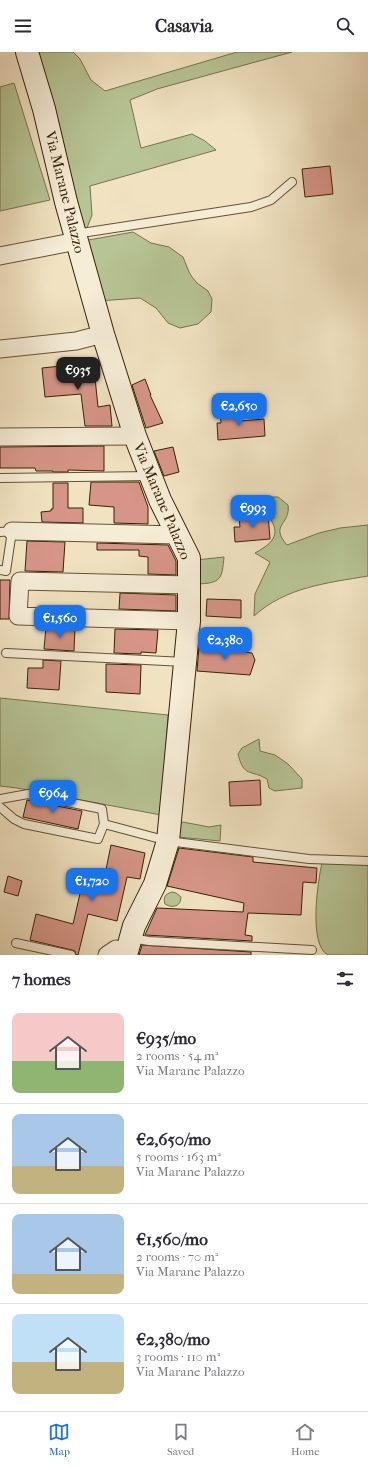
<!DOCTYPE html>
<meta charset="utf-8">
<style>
body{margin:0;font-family:"IM FELL French Canon",serif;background:#f7f7f7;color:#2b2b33;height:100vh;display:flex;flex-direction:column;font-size:15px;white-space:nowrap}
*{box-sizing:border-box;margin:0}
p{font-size:13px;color:#7c7c81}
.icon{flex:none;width:22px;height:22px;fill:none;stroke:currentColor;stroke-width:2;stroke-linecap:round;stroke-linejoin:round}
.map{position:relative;height:903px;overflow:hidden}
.sheet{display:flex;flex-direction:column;background:#fff;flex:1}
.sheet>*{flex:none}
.price{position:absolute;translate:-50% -34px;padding:0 9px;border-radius:8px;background:#1a73e8;color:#fff;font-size:13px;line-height:26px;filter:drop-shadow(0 1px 2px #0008)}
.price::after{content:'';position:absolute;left:50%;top:24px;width:12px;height:9px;margin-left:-6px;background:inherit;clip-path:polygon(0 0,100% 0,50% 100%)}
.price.selected{background:#222;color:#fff}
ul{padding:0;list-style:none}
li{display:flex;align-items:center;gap:12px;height:100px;padding:0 12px}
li+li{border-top:1px solid #e1e1e2}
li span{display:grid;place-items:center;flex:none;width:112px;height:80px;border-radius:8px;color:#555}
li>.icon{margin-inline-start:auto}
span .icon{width:48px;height:48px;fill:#fffc;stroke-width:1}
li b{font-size:17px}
h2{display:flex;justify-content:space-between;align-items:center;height:48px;padding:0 12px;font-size:17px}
header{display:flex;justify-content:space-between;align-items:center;height:52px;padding:0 12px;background:#fff;font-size:18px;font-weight:800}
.tabs{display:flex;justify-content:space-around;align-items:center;height:56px;border-top:1px solid #e1e1e2;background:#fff;font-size:11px;color:#7c7c81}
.tabs a{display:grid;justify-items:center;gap:2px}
.tabs .selected{color:#1a73e8}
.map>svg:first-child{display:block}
</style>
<header><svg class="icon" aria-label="menu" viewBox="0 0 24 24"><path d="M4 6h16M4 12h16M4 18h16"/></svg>Casavia<svg class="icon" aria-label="search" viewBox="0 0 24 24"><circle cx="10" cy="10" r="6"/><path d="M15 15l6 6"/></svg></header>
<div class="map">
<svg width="368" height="903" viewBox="0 0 368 903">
<rect width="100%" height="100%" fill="#f1e3c2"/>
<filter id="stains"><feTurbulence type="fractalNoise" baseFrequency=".005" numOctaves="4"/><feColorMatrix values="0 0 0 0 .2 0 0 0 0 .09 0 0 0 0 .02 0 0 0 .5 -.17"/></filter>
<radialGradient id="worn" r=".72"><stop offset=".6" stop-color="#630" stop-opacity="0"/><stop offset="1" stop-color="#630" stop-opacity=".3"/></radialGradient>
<!-- green -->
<path fill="#b7c495" stroke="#76734e" d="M 37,0 L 73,0 L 80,7 L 91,28 L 105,39 L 237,0 L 292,0 L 157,37 L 130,48 L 141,96 L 192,82 L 205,89 L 216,98 L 90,134 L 92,163 L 87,176 L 77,177 Z
M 14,31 L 50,148 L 0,159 L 0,35 Z
M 133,180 L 151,191 L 169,195 L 183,205 L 189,220 L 192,225 L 197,231 L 208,239 L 212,247 L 211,260 L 198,272 L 180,276 L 168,271 L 156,256 L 140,246 L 98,249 L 83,189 Z
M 270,445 L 278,445 L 288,453 C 291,473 269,472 287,493 L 319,481 L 340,476 L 368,473 L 368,524 C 327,531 286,535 254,564 L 255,542 L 270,510 L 255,501 C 279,488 281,478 263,457 L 263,450 Z
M 224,505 C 222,527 221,531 198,532 L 196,508 Z
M 0,646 L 168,663 L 161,763 L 17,736 L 0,734 Z
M 259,687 L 260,699 L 275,703 L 288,712 L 302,727 L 302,736 L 275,739 L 269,736 L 267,727 C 250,717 244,726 238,702 L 242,696 Z
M 183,770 L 209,775 L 221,773 L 220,789 L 178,785 L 180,772 Z
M 322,811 L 368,813 L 368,903 C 361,903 333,903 328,903 C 308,893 318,828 322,811 Z
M 172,840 L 176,841 L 181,845 C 181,854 173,857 165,852 C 163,845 165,842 172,840 Z"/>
<!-- building -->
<path fill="#d69588" stroke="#362206" d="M 330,114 L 333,142 L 305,145 L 302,117 Z
M 80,312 L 80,317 L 94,316 L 98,355 L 110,353 L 112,374 L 85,374 L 81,342 L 45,345 L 42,316 Z
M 145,327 L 151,343 L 150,343 L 163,371 L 146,376 L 132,333 Z
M 240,358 L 241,369 L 264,367 L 265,384 L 218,388 L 217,371 L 221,371 L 220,360 Z
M 104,394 L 104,419 L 68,418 L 68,420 L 53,420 L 53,419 L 36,419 L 35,416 L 0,416 L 0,395 Z
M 173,395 L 179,420 L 164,424 L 154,399 Z
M 91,430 L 139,430 L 148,455 L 148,472 L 114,471 L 114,455 L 89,453 Z
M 53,431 L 68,431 L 68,456 L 83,456 L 83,471 L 42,470 L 41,460 L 51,459 L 51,457 L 53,457 Z
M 268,462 L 270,487 L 235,490 L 234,475 L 240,475 L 239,465 Z
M 27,489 L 65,490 L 63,520 L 25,519 Z
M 97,491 L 168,493 L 176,509 L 176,523 L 148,522 L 148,505 L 139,504 L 139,498 L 97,498 Z
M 0,528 L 10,528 L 9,567 L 0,567 Z
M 120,541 L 176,543 L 176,559 L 119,557 Z
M 207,547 L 241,548 L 241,566 L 206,564 Z
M 46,575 L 75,576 L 74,599 L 44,597 Z
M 115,577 L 158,578 L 156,601 L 141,600 L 141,602 L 114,601 Z
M 199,595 L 252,601 L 255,608 L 250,623 L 197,619 Z
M 43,608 L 61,609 L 59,638 L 27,636 L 28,616 L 43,616 Z
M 106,612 L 141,613 L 140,642 L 106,640 Z
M 260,728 L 261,753 L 230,754 L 229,730 Z
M 27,748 L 82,759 L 78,777 L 23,765 Z
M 111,793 L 145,801 L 140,827 L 127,825 L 117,869 L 88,862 L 78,903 L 76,903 L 75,899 L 72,898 L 30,888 L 36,862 L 73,872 L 82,833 L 102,837 Z
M 179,796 L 253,805 L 253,810 L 317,816 L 316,831 L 303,830 L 301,863 L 248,861 L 245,883 L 252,884 L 252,889 L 145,883 L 157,856 L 243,860 L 244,851 L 167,834 Z
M 8,824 L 22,829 L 18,844 L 4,840 Z
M 142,893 L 251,900 L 251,903 L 139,903 Z"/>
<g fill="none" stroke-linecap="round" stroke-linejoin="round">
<defs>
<path id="lane" d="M 75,182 L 251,155 L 271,148 L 292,130
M 0,426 L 150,424
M 0,480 L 12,479 L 6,519 L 0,518
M 6,601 L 185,610
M 0,747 L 28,742 L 102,757 L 104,772
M 0,755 L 14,767 L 24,772 L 98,787 L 104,772 L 168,789 L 309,807 L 368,809
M 131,886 L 149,889 L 312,898
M 16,891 L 71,903"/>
<path id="street" d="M 0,204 L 77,189
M 0,297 L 76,289 L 103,282
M 0,385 L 135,384
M 12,479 L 177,483
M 189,569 L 18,564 L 20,529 L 189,533
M 107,903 L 116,897 L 127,899"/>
<path id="secondary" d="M 27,0 L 44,57 L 66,150 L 103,282 L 135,384 L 160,448 L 189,506 L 189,569 L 168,789 L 155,832 L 134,874 L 126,903"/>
</defs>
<!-- lane casing -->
<use href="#lane" stroke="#655235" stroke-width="10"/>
<!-- street casing -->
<use href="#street" stroke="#655235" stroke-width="19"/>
<!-- secondary casing -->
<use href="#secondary" stroke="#362206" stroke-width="24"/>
<!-- lane -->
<use href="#lane" stroke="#f6edd7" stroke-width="8"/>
<!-- street -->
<use href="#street" stroke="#f6edd7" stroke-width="17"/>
<!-- secondary -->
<use href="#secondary" stroke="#f6edd7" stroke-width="22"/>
</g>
<g text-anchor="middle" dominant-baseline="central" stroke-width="4" stroke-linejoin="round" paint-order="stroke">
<!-- street labels -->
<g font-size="15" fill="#362206" stroke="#f6edd7">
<text transform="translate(65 140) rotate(76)">Via Marane Palazzo</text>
<text transform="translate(162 449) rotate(67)">Via Marane Palazzo</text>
</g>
</g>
<rect width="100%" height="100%" filter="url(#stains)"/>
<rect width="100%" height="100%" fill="url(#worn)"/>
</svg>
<b class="price selected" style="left:78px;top:339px">€935</b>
<b class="price" style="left:239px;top:375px">€2,650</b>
<b class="price" style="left:253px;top:477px">€993</b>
<b class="price" style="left:60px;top:587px">€1,560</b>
<b class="price" style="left:225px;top:609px">€2,380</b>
<b class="price" style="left:53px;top:762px">€964</b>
<b class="price" style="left:92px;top:850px">€1,720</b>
</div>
<section class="sheet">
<h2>7 homes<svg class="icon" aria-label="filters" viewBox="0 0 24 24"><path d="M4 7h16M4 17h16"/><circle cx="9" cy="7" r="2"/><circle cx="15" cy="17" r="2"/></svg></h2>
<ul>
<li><span style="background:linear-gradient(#f6c9c9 60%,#8fb573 0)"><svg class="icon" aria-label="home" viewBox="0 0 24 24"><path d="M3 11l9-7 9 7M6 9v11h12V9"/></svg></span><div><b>€935/mo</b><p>2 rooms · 54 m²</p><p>Via Marane Palazzo</p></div></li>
<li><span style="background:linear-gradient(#a9c7e8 65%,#c2b280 0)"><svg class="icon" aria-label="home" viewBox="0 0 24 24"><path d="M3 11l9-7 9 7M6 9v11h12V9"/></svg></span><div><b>€2,650/mo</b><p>5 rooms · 163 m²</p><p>Via Marane Palazzo</p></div></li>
<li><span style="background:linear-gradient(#a9c7e8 75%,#c2b280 0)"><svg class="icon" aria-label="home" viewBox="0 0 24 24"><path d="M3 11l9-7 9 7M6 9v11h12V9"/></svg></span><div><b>€1,560/mo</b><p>2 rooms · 70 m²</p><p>Via Marane Palazzo</p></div></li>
<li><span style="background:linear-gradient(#bfe0f5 60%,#c2b280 0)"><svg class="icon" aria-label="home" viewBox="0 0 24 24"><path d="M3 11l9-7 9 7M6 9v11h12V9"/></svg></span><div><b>€2,380/mo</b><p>3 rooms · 110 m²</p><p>Via Marane Palazzo</p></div></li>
</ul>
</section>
<nav class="tabs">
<a class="selected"><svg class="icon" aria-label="map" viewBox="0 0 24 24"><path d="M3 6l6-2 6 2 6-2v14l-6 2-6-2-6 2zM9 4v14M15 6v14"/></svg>Map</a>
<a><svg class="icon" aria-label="saved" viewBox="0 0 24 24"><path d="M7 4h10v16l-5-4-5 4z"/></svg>Saved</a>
<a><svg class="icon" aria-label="home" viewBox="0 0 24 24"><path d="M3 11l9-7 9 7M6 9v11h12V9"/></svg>Home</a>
</nav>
